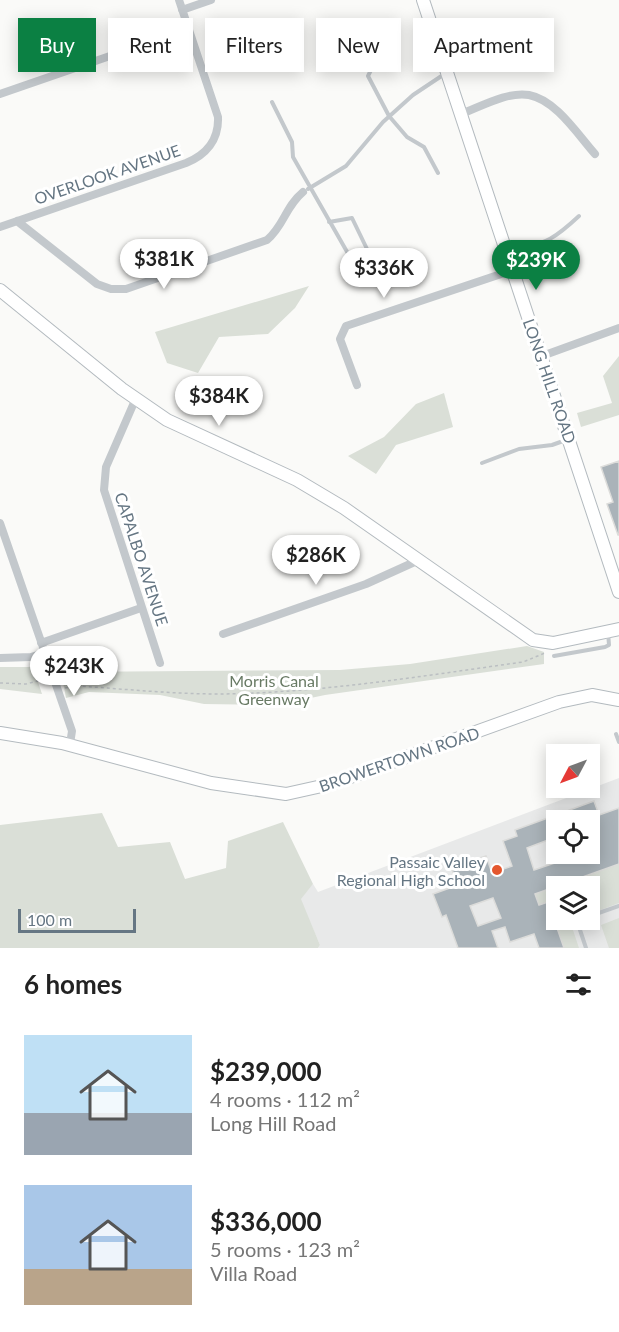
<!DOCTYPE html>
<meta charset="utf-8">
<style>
body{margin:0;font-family:Lato,sans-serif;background:#f2f2f2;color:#222;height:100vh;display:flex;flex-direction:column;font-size:22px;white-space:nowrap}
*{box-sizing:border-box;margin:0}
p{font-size:20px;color:#767676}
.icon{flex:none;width:33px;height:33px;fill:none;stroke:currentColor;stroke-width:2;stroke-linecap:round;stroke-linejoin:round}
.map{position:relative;height:948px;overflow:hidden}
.details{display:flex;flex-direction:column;background:#fff;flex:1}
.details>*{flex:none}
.top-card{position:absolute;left:18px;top:18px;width:584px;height:54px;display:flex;gap:12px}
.needle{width:39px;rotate:229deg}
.controls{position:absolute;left:546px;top:744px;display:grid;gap:12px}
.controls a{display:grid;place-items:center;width:54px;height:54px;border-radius:0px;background:#fff;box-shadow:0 3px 15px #0003;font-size:30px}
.scale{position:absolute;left:18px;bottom:15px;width:118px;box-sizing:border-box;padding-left:6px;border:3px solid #657683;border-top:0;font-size:16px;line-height:21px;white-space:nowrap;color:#657683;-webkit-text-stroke:4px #fff;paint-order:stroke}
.price{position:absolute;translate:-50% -51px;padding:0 14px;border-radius:21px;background:#fff;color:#222;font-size:20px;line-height:39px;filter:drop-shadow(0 2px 3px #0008)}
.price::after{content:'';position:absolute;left:50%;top:36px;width:18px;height:14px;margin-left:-9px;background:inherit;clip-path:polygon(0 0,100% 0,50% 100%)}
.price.on{background:#0b8043;color:#fff}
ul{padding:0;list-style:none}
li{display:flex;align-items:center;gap:18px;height:150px;padding:0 24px}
li span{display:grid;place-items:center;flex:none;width:168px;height:120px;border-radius:0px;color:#555}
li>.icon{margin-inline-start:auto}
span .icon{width:72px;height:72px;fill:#fffc;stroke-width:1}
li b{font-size:26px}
h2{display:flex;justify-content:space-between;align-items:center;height:72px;padding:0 24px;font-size:26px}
.chip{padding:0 21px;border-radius:0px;background:#fff;box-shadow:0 3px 15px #0003;font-size:21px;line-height:54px}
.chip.on{background:#0b8043;color:#fff}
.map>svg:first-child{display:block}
</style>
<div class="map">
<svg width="619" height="948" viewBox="0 0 619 948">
<rect width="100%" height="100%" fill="#fafaf8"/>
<!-- built -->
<path fill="#e8e9e9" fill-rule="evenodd" d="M 619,778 L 619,948 L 318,948 L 320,945 L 300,899 L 313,884 L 318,892 ZM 556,820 L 590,820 L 590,854 L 556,854 ZM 556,886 L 590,886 L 590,920 L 556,920 Z"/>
<!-- green -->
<path fill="#dadfd7" d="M 309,286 L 295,308 L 268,334 L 219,337 L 198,373 L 167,363 L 155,332 Z
M 619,356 L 619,415 L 581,427 L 577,413 L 612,403 L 603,376 Z
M 444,393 L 453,427 L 396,445 L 376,474 L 348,456 L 384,437 L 416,404 Z
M 527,646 L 544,652 L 544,664 L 325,695 L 277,705 L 204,704 L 160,695 L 89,692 L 66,698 L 61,672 L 340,670 L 410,664 Z
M 0,667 L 33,667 L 42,694 L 0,689 Z
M 102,813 L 118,847 L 170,842 L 185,879 L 226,868 L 228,841 L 283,822 L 313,884 L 301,899 L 320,945 L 318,948 L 0,948 L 0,825 Z
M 619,858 L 619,903 L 590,914 L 590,886 L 557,886 L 610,867 Z
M 556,887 L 556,920 L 574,920 L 570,921 L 579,948 L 564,948 L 548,903 L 539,905 L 535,894 Z
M 619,918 L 619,948 L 609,948 L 601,925 Z"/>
<!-- building -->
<path fill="#aab3b9" stroke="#dcdcda" stroke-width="1.5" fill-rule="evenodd" d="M 619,461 L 619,535 L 618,535 L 607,504 L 613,502 L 601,467 Z
M 594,801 L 599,815 L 619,808 L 619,864 L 535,894 L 539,905 L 548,902 L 564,948 L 539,948 L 534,934 L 510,942 L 505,927 L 492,931 L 498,948 L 458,948 L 446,915 L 442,917 L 433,894 L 458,885 L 451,867 L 486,856 L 492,873 L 512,866 L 503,841 L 517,836 L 515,830 ZM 556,820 L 590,820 L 597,848 L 590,850 L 590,854 L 581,854 L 534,870 L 527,848 L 556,837 ZM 493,898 L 501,918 L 478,926 L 470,906 Z"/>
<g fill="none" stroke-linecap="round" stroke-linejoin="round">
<defs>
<path id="secondary" d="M 423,0 L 619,592
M 0,290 L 122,389 L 167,420 L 297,480 L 344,508 L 533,640 L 553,643 L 619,629
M 0,733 L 62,743 L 211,783 L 286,794 L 331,784 L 559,702 L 592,695 L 619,700"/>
</defs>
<!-- secondary casing -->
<use href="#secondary" stroke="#b3babf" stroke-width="14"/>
<!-- path -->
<path stroke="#bbbfc2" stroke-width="1.5" stroke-dasharray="3 3" stroke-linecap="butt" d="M 0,683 L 26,684 L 46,679
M 65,688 L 78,686 C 125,689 172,694 219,694 C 320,693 422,676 523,662 L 545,653"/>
<!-- lane -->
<path stroke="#c3c8cc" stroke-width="4" d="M 396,60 L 371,70 L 368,76 L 389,116 L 407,137 L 424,147 L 438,173
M 272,102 L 292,142 L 293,157 L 350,257 L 367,249 L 352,218 L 329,222
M 308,189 L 346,166 L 383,122 L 413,95 L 446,73
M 510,253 C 545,242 550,243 579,216
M 482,463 L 519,449 L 552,445 L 566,440
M 554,656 L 605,647 L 609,645 L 608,632
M 616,734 L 619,742
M 590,916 L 619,906
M 582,920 L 579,927 L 586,948"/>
<!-- street -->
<path stroke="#c3c8cc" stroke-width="8" d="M 182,10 L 211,0
M 0,94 L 188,29
M 461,114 C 480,107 508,91 529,95 C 556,100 578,135 595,154
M 17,221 L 97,284 L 111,289 L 126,289 L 267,240 C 284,226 285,207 303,192
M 0,227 L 186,163 C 206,155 219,140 218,117 L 179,0
M 542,356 L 619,328
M 357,385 L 340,339 L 346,326 L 513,270
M 136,398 L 106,467 L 104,490 L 160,663
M 0,523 L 72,731 L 70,744
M 223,634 L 366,584 L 419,560
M 41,643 L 141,608
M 0,658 L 31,657 L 44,653"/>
<!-- secondary -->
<use href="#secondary" stroke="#fff" stroke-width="12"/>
</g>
<!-- markers -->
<circle fill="#e4572e" stroke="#fff" stroke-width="2" cx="497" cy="870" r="6"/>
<g text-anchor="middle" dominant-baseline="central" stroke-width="6" stroke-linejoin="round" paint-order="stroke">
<!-- street labels -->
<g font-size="16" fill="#657683" stroke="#fff">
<text transform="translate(107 174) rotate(-19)">OVERLOOK AVENUE</text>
<text transform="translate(550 381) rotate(71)">LONG HILL ROAD</text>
<text transform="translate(142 559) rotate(72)">CAPALBO AVENUE</text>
<text transform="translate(399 759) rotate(-19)">BROWERTOWN ROAD</text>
</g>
<!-- park labels -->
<g font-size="16" fill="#687a64" stroke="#fff">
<text x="274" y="680">Morris Canal<tspan x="274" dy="18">Greenway</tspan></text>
</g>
<!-- poi labels -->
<g font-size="16" fill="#657683" stroke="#fff" text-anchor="end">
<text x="485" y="861">Passaic Valley<tspan x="485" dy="18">Regional High School</tspan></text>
</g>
</g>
</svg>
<div class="controls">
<a><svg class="needle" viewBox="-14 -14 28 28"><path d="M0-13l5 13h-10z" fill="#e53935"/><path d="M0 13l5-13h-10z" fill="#767676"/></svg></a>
<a><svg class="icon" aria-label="locate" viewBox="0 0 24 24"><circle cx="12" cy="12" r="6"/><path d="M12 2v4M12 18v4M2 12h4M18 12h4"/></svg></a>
<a><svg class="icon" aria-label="layers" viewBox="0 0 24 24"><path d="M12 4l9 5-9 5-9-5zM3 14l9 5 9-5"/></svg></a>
</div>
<div class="scale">100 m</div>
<b class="price" style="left:164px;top:290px">$381K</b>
<b class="price on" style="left:536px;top:291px">$239K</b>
<b class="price" style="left:384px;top:299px">$336K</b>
<b class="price" style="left:219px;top:427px">$384K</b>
<b class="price" style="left:316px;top:586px">$286K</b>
<b class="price" style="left:74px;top:697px">$243K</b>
<div class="top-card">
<a class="chip on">Buy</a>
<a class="chip">Rent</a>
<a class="chip">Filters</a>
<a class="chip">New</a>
<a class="chip">Apartment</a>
</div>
</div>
<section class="details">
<h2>6 homes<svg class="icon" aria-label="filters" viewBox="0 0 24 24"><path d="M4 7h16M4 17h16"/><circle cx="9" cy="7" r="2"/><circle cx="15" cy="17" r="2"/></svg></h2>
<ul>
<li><span style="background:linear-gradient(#bfe0f5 65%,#9aa5b1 0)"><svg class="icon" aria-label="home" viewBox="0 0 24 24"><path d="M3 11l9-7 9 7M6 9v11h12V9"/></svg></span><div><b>$239,000</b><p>4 rooms · 112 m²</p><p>Long Hill Road</p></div></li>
<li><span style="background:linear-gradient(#a9c7e8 70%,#b9a48a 0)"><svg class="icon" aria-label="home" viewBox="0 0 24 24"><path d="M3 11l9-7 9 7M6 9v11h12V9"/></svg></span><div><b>$336,000</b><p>5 rooms · 123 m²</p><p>Villa Road</p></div></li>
</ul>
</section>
